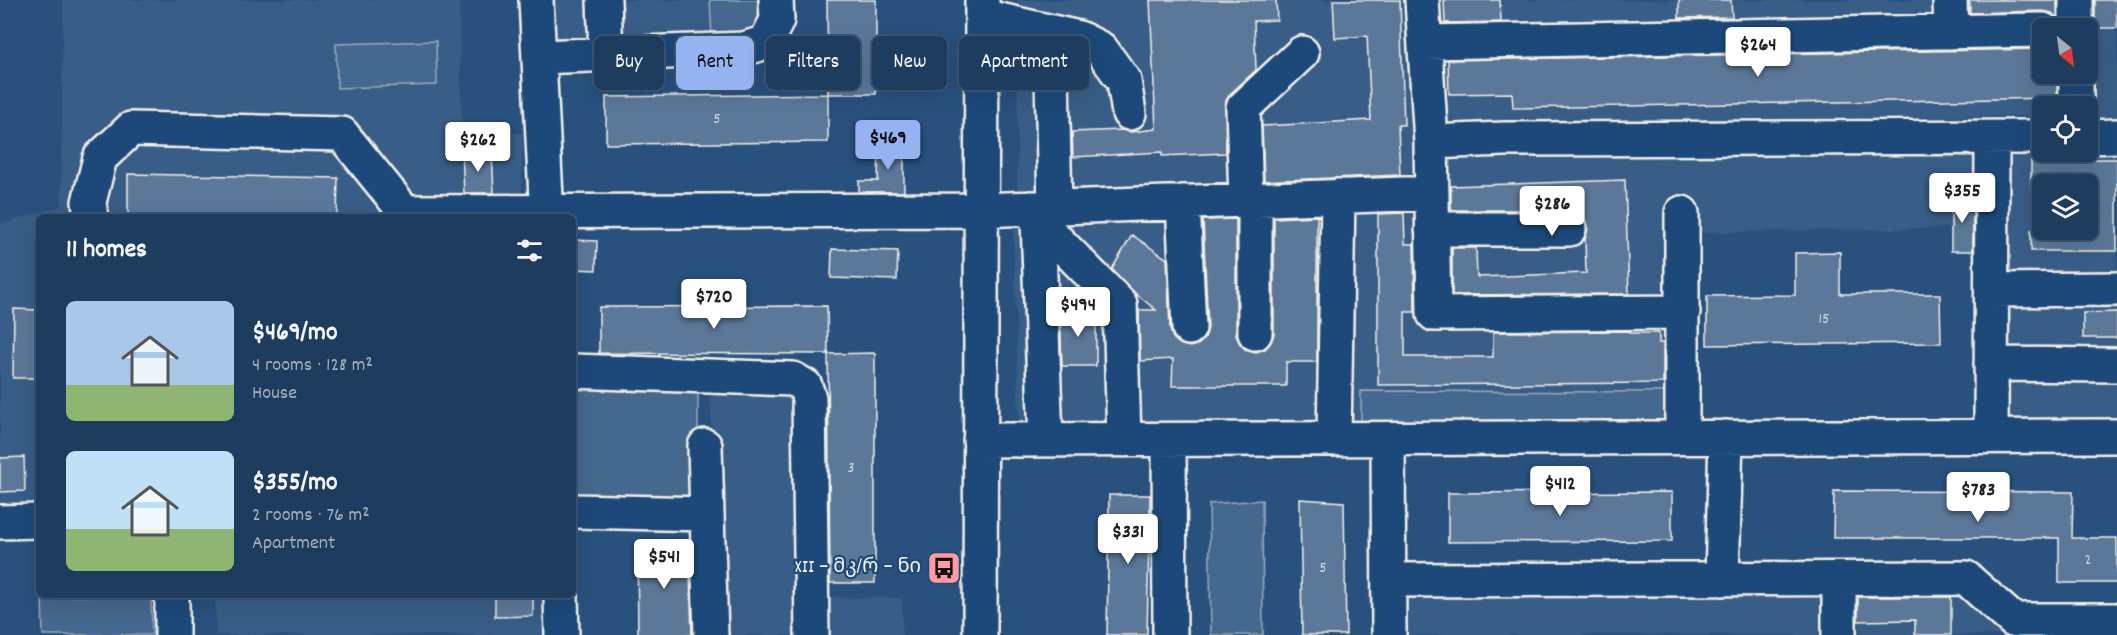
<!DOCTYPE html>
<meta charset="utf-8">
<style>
body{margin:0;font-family:Dekko,"Noto Sans Georgian",sans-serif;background:#264464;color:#f1f3f6;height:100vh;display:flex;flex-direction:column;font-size:22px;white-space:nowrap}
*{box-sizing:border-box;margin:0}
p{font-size:20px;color:#a1aebc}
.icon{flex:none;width:33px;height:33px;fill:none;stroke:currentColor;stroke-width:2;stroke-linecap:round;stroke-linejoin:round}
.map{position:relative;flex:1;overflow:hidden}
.panel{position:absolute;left:36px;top:214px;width:540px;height:384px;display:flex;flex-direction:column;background:#1e3d5e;border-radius:9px;box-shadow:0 6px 24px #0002,0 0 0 2px #3c5673}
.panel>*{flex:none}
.banner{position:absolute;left:594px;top:36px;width:570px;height:54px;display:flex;gap:12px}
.needle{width:39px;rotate:151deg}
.tools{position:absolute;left:2032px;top:18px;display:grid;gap:12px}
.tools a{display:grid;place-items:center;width:66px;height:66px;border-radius:9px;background:#1e3d5e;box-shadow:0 6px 24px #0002,0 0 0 2px #3c5673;font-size:30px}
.price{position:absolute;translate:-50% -51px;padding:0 14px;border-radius:6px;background:#fff;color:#222;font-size:20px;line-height:39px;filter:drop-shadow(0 2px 3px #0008)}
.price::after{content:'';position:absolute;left:50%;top:36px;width:18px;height:14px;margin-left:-9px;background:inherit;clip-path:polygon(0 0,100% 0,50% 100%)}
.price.selected{background:#95b2f1;color:#111}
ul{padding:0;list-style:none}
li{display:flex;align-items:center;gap:18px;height:150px;padding:0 30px}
li span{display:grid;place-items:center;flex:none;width:168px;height:120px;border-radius:9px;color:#555}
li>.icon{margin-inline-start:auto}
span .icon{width:72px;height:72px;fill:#fffc;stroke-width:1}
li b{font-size:26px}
h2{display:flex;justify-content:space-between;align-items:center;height:72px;padding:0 30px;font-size:26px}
.chip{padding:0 21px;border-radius:9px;background:#1e3d5e;box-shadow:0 6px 24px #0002,0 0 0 2px #3c5673;font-size:21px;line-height:54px}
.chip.selected{background:#95b2f1;color:#111}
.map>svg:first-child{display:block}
</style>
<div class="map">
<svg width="2117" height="635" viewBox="0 0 2117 635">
<rect width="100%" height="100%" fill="#28517e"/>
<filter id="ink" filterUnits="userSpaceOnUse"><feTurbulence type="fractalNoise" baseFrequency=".0167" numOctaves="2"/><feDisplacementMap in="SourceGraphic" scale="12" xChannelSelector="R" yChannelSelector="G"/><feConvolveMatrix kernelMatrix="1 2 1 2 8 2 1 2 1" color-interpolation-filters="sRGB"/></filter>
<g filter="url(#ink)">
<!-- built -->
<path fill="#375d86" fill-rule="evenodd" d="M 63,0 L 459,0 L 462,131 L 523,133 L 521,217 L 39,218 L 38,505 L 0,506 L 0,224 L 61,206 Z
M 543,0 L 710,0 L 712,38 L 546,47 Z
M 1018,0 L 1409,0 L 1418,181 L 1017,201 Z
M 1435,0 L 2069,0 L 2070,28 L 2043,28 L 2043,74 L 2071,74 L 2071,106 L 2043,106 L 2043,116 L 1443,122 Z
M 2077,0 L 2117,0 L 2117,132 L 2088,132 L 2088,28 Z
M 2117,143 L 2117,429 L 2002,430 L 2000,227 L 1675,233 L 1677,429 L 1019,420 L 1013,219 L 1436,197 L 1437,147 L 2088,152 ZM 2043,184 L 2088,184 L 2088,230 L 2043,230 Z
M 710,387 L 791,390 L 803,401 L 807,635 L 718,635 Z
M 1959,582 L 2001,627 L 2001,635 L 1397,635 L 1397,589 Z
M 215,596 L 549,596 L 550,635 L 216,635 Z
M 821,597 L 902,598 L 902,635 L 821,635 Z"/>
<!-- green -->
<path fill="#45688e" stroke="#9cacbb" stroke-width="1.5" d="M 710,0 L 768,0 L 758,31 L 712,38 Z
M 436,41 L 437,85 L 337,88 L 336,44 Z
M 698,381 L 698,504 L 573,504 L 573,382 Z
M 1361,391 L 1669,392 L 1669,427 L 1361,426 Z
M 1262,500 L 1263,635 L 1211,635 L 1209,504 Z
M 42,596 L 151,596 L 152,635 L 43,635 Z"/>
<!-- building -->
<path fill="#5b7899" stroke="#f4f1e8" stroke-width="1.5" d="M 827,0 L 876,0 L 876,94 L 828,94 Z
M 1150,0 L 1276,0 L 1277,20 L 1254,21 L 1256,70 L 1230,94 L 1226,101 L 1226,153 L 1162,156 L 1162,152 L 1073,157 L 1072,132 L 1122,130 L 1131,132 L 1156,129 Z
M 1333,0 L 1400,0 L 1404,125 L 1398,125 L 1400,175 L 1264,181 L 1262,126 L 1371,120 L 1367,36 L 1335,38 Z
M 1444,0 L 1500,0 L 1501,22 L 1445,23 Z
M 1679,0 L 1731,0 L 1732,17 L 1679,18 Z
M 1970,0 L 2057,0 L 2057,18 L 2052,13 L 2043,11 L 1970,13 Z
M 2095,0 L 2117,0 L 2117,28 L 2095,28 Z
M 2043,49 L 2043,74 L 2057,74 L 2057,98 L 1513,108 L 1512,93 L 1449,94 L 1448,60 Z
M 828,94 L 828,142 L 606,144 L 606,97 Z
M 879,144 L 904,144 L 904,192 L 859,192 L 859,181 L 878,181 Z
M 492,152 L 494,193 L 464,193 L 462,153 Z
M 2031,159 L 2117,159 L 2117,251 L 2031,251 L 2031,230 L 2088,230 L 2088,184 L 2031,184 Z
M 128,174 L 338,178 L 337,218 L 128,218 Z
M 1625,180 L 1629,294 L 1452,295 L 1452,248 L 1476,248 L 1477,277 L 1586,273 L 1585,239 L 1588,228 L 1585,220 L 1579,213 L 1570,210 L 1451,210 L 1451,186 Z
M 1951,196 L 1973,196 L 1973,251 L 1951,251 Z
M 1404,213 L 1405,244 L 1414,244 L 1415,312 L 1405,312 L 1405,357 L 1493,357 L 1493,332 L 1630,331 L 1630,333 L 1659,333 L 1659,343 L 1663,343 L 1663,383 L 1378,385 L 1378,214 Z
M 1317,216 L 1317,362 L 1286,362 L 1286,386 L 1172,386 L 1173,359 L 1140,361 L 1139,310 L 1156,310 L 1135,293 L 1112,269 L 1132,235 L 1167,259 L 1170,329 L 1173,338 L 1180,344 L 1190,347 L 1199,344 L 1205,337 L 1208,328 L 1203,220 L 1236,219 L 1236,334 L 1239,342 L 1245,349 L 1256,352 L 1265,349 L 1271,342 L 1274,334 L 1274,218 Z
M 573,240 L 597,241 L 596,270 L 573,269 Z
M 832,249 L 898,251 L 897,280 L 831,278 Z
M 1840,252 L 1840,294 L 1940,294 L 1941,343 L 1707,345 L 1707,296 L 1795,295 L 1795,253 Z
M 827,306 L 828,354 L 599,353 L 599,307 Z
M 14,309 L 39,310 L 38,378 L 13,378 Z
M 1060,310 L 1096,310 L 1096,366 L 1062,366 Z
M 2117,312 L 2117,338 L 2083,338 L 2083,313 Z
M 875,353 L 875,583 L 830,583 L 828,354 Z
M 24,457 L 25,491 L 0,492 L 0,458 Z
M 1834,491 L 2073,492 L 2072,538 L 2117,538 L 2117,583 L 2059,583 L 2059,538 L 1833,538 Z
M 1672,492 L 1672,541 L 1448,542 L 1448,493 Z
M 1109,495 L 1150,495 L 1147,635 L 1107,635 Z
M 1300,499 L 1344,502 L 1346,635 L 1302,635 Z
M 689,544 L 692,635 L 638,635 L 637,545 Z
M 495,596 L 533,596 L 533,616 L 495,617 Z
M 1858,597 L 1951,597 L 1951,635 L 1915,635 L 1915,620 L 1858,621 Z"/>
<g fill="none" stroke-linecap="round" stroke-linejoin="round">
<defs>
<path id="minor" d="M 536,0 L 547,218
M 604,0 L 606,55
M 1422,0 L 1431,142 L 1434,314 L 1683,312
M 1950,0 L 1951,32
M 982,16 L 1079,38 L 1101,49 L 1124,81 L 1129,113
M 2076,28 L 2076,0
M 1051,32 L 1055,207
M 1426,42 L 2043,30
M 539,57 L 744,49 L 766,42 L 777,20 L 776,0
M 2076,74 L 2076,106
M 2088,137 L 2117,136
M 1431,142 L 1504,139 L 2043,137
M 1255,199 L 1255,333
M 1246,200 L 1243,108 L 1302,53
M 1183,202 L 1189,328
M 1030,208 L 1038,221 L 1120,304 L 1124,440
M 405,212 L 981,210 L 1431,193
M 91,218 L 89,202 L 100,158 L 131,129 L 342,134 L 405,212 L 405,218
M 1038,221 L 1046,440
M 1432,229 L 1569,229
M 1992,290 L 2117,289
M 1991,364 L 2117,365
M 573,371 L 793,379 L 805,386 L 809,398 L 812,635
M 1991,436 L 1992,138
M 1682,437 L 1682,213
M 1334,439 L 1338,196
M 1388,439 L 1389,635
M 980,440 L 2117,436
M 1169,440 L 1170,635
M 705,446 L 707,514
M 573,511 L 707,514 L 711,635
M 0,522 L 39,521
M 1722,579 L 1726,437
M 1389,580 L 1966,578 L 2013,620 L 2117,620
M 172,596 L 172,635
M 561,596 L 562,635
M 980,635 L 982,0
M 1839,635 L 1839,579"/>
</defs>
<!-- minor casing -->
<use href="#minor" stroke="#f4f1e8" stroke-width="38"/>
<!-- minor -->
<use href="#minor" stroke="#1f4a7a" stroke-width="33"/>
</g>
</g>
<!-- icons -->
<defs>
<symbol id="bus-square" viewBox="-11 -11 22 22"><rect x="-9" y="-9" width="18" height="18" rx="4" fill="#ff9aa2" stroke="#1f4a7a"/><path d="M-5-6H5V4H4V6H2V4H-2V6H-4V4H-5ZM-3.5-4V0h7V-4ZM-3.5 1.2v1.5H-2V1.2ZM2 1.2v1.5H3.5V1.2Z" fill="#111"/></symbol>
</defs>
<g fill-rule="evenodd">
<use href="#bus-square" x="925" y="549" width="38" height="38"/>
</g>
<g text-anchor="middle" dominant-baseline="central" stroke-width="4.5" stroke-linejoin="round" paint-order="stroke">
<!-- number labels -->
<g font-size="16" fill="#ced3d4">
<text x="717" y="119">5</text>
<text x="1824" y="319">15</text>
<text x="851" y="468">3</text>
<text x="2088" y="560">2</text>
<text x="1323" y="568">5</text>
</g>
<!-- poi labels -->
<g font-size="20" fill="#f4f1e8" stroke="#1f4a7a" text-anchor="end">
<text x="921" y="568">XII – მკ/რ – ნი</text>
</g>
</g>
</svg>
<div class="tools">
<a><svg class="needle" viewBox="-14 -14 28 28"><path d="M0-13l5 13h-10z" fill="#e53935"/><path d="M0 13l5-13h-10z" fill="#a1aebc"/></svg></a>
<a><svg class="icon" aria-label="locate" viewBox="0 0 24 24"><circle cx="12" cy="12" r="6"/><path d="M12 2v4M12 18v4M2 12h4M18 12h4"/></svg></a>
<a><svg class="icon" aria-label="layers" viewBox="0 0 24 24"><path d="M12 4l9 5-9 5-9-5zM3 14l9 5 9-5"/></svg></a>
</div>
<b class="price" style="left:1758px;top:78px">$264</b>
<b class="price selected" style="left:888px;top:171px">$469</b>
<b class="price" style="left:478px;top:173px">$262</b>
<b class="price" style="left:1962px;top:224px">$355</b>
<b class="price" style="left:1552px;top:237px">$286</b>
<b class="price" style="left:714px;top:330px">$720</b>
<b class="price" style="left:1078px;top:338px">$494</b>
<b class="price" style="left:1560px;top:517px">$412</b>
<b class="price" style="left:1978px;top:523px">$783</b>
<b class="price" style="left:1128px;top:565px">$331</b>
<b class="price" style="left:664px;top:590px">$541</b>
<div class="banner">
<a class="chip">Buy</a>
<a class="chip selected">Rent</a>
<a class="chip">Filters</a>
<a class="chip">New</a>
<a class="chip">Apartment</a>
</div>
<section class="panel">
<h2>11 homes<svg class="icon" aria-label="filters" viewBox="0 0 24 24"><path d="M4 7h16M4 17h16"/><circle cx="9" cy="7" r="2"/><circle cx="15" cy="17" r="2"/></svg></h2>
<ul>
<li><span style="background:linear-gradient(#a9c7e8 70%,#8fb573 0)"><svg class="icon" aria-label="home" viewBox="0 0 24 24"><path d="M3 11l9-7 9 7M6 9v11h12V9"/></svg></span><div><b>$469/mo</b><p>4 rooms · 128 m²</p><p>House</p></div></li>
<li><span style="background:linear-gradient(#bfe0f5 65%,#8fb573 0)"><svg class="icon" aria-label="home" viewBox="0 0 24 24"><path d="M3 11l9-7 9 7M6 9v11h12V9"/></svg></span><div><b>$355/mo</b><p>2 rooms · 76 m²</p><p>Apartment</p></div></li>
</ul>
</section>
</div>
